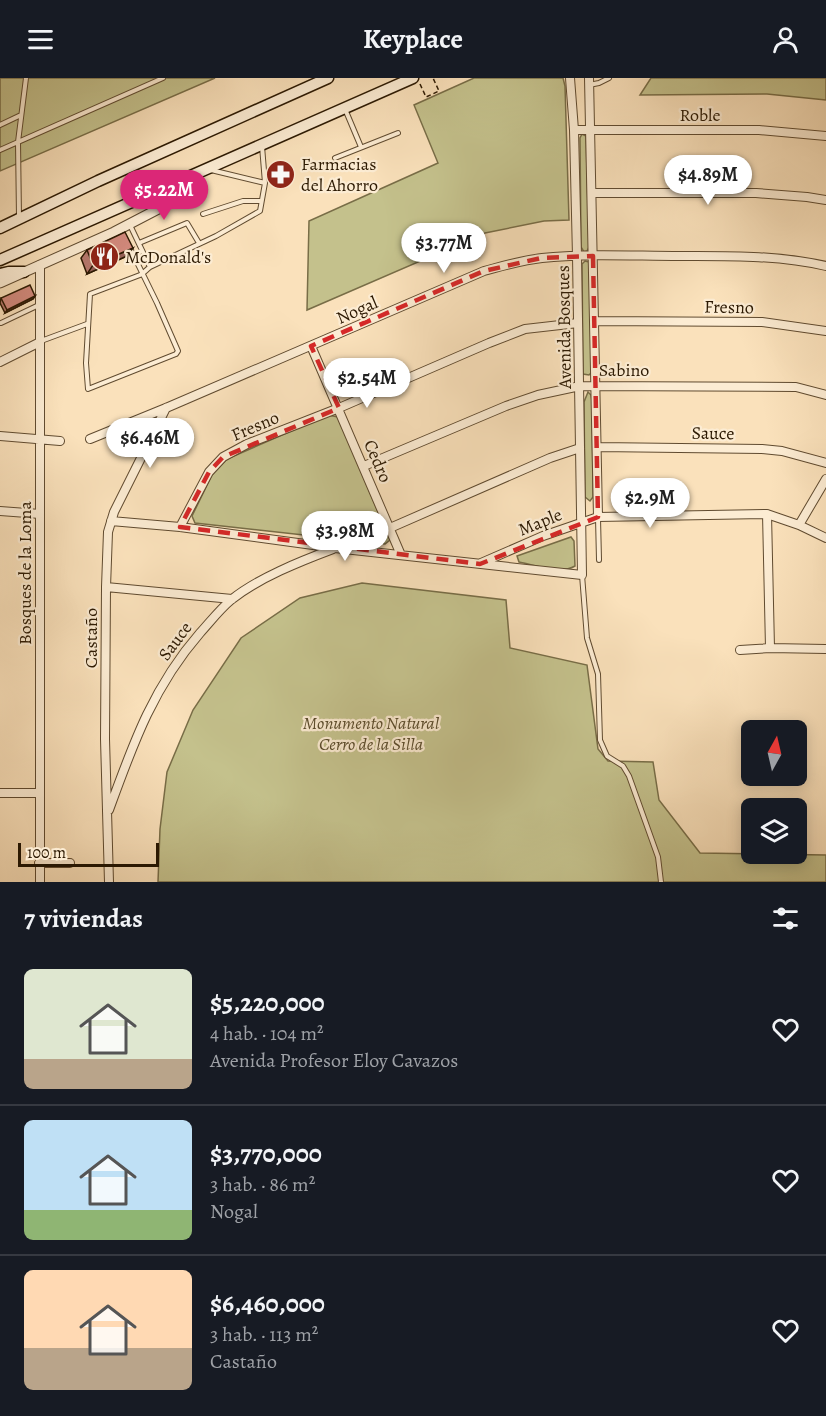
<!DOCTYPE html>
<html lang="es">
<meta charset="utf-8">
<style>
body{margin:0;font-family:Alegreya,serif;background:#20242c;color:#f1f3f6;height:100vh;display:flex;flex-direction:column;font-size:22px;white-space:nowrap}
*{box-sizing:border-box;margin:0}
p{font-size:20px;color:#9ea1a6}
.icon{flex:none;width:33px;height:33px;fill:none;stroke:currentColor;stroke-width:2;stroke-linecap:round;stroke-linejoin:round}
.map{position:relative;height:804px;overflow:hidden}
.drawer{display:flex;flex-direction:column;background:#171b24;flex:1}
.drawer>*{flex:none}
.needle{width:39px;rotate:8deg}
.tools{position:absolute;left:741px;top:642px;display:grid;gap:12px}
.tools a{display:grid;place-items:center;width:66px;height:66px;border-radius:9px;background:#171b24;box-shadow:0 3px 15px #0003;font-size:30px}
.scale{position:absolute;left:18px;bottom:15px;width:141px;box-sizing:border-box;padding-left:6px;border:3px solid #2c1902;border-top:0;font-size:16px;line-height:21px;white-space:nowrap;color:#2c1902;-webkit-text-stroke:4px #fcecd3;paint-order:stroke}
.price{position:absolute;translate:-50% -51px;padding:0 14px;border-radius:21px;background:#fff;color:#222;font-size:20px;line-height:39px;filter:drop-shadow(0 2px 3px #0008)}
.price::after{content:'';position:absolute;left:50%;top:36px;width:18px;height:14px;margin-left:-9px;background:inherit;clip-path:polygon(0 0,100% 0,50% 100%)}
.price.current{background:#db2777;color:#fff}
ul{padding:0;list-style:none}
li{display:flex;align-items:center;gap:18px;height:150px;padding:0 24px}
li+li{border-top:2px solid #363941}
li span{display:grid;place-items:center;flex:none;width:168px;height:120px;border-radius:9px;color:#555}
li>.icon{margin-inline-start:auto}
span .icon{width:72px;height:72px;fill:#fffc;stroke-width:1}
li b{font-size:26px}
h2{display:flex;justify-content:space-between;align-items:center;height:72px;padding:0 24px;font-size:26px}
header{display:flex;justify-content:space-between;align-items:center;height:78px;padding:0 24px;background:#171b24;font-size:27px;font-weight:600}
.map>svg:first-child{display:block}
</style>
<header><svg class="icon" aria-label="menu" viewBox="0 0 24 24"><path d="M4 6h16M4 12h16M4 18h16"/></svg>Keyplace<svg class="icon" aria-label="person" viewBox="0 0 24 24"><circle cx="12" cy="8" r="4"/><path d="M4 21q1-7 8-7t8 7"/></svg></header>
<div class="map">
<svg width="826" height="804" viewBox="0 0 826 804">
<rect width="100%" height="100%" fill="#fae1bb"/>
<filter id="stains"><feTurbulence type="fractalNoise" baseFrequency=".00333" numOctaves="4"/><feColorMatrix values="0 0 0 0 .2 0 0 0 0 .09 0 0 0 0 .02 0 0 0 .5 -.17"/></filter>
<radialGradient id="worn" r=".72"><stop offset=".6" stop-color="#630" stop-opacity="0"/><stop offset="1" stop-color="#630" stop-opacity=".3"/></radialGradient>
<!-- green -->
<path fill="#c4c18c" stroke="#786d47" stroke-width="1.5" d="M 0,0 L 215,0 L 0,93 Z
M 474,0 L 563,0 L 565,8 L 569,142 L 544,143 L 485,155 L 307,232 L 309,143 L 438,85 L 414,27 Z
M 651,0 L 826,0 L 826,22 L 767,16 L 640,17 Z
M 582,56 L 586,58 L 589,169 L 587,173 L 584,174 L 581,169 L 580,60 Z
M 585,183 L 589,184 L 592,294 L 589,297 L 583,296 L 582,186 Z
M 588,314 L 591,317 L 592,323 L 593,419 L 590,423 L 585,419 L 584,324 Z
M 328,337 L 338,339 L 390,462 L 385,466 L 195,445 L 192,438 L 212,397 L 227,381 Z
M 571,459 L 574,463 L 575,488 C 560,497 535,487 519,484 L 517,478 Z
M 362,505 L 506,522 L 510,570 L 587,587 L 598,671 L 608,683 L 653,684 L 659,722 L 700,775 L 826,777 L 826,804 L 158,804 L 160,751 L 167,694 L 193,632 L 241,560 L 300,520 Z"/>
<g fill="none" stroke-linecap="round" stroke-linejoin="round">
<defs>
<path id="service" d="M 589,7 L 599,5 L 609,0
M 345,31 L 361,69
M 0,47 L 21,37
M 0,72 L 163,0
M 335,80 L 398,55
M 211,92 L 265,105
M 203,136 L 243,123 L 261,123
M 19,140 L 18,64 L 26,0
M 130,147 L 150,189
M 139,165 L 187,145 L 199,165
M 129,168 L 157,225 L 178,273 L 176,276 L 88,311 L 86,285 L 90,216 L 140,197 C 144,195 146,192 150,189 L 216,158 L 260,133 L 265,105 L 262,68
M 1,245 L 41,226
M 41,263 L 87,246
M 598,440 L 599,482
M 582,497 L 587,560 L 598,596 L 600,662 L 607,678 L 623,688 L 629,698 L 658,779 L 661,804"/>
<path id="minor" d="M 589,0 L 598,439
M 574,52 L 759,52 L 826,58
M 592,115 L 756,115 L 807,119 L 826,122
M 595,243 L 762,244 L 826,253
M 311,268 L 401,477
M 0,284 L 40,264
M 0,358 L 60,363
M 90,361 L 166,330 L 484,193 C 503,188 523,182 542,180 C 588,175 634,178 680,178 C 729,178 778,177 826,188
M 598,369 L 762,371 L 782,373 L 826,385
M 364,388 L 506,328 L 538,317 L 580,308 L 796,309 L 826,317
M 0,433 L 40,436
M 767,436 L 770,570
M 111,443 L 180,449 L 335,470 L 582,497 L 577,178 L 574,52 L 570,0
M 799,447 L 826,401
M 180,449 L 209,394 L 223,379 L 247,366 L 339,330 L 489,265 L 525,251 L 578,245
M 390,450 L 550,380 L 580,370
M 481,485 L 543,458 L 598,439 L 767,436 L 799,447 L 826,460
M 106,509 L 232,521
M 740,572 L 770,570 L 826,571
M 0,715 L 40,715
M 109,732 C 133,666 153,609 200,555 C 210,544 220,531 231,522 C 258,500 301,483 333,471
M 39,785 L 70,785
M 40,804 L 40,187
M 109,804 L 105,661 L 106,509 L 108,454 L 114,434 L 166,330"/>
<path id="tertiary" d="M 0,205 L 114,154 L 164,128 L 177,116 L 186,101"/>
<path id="secondary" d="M 0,150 L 98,103 L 328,0
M 0,182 L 413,0
M 0,196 L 9,194 L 24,194"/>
</defs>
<!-- service casing -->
<use href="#service" stroke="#604b30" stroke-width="6"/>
<!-- minor casing -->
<use href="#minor" stroke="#604b30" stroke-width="10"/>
<!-- tertiary casing -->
<use href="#tertiary" stroke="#604b30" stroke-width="11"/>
<!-- secondary casing -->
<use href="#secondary" stroke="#2c1902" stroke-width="13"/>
<!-- path -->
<path stroke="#2c1902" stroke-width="1.5" stroke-dasharray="4.5 3" stroke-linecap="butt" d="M 420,6 L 426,19 L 439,13 L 433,0"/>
<!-- service -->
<use href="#service" stroke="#fcecd3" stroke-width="4"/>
<!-- minor -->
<use href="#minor" stroke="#fcecd3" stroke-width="8"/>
<!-- tertiary -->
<use href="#tertiary" stroke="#fcecd3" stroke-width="9"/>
<!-- secondary -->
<use href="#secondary" stroke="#fcecd3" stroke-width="10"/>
</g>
<!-- wall -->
<path fill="#b5776c" stroke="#2c1902" stroke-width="1.5" d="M 87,172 L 127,178 L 87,196 L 81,180 Z
M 35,218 L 33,221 L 5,235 L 0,225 L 1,220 Z"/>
<!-- shaded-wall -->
<path fill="#946158" stroke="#2c1902" stroke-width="1.5" d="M 133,170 L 127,178 L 87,196 L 93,187 Z
M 35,218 L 33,221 L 5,235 L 7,232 Z"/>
<!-- building -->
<path fill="#d38a7e" stroke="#2c1902" stroke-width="1.5" d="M 125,154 L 133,170 L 93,187 L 87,172 Z
M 30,207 L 35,218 L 7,232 L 1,220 Z"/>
<!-- marked area -->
<path fill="none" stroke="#d62828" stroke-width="4.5" stroke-dasharray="12 8" stroke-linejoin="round" d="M 593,178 L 598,439 L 480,486 L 180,449 L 209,394 L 223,379 L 339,330 L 311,268 L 484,193 L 541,180 Z"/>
<!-- icons -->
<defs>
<symbol id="pharmacy-disc" viewBox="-11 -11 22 22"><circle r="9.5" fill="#8f2418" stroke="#fcecd3"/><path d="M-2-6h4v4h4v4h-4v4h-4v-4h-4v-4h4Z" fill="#fff"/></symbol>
<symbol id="restaurant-disc" viewBox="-11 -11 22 22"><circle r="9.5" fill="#8f2418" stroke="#fcecd3"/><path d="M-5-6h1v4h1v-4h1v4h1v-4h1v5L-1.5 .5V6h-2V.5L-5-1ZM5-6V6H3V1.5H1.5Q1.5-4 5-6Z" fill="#fff"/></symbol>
</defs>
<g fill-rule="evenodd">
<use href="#pharmacy-disc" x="264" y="80" width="33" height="33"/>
<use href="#restaurant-disc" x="88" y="162" width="33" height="33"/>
</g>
<g text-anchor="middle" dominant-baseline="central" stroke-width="4.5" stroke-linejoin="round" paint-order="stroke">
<!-- street labels -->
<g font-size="18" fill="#2c1902" stroke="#fcecd3">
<text x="700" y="37">Roble</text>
<text transform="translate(729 229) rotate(1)">Fresno</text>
<text transform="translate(357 232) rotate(-24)">Nogal</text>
<text transform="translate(564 249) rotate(-91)">Avenida Bosques</text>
<text x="624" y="292">Sabino</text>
<text transform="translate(255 348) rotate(-23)">Fresno</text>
<text transform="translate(713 355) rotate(1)">Sauce</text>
<text transform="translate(378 383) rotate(67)">Cedro</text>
<text transform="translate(540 444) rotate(-22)">Maple</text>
<text transform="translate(25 495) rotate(-90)">Bosques de la Loma</text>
<text transform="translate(91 560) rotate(-90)">Castaño</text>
<text transform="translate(175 563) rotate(-53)">Sauce</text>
</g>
<!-- poi labels -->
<g font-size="18" fill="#2c1902" stroke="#fcecd3" text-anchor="start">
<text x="301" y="86">Farmacias<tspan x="301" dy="21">del Ahorro</tspan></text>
<text x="125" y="179">McDonald's</text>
</g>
<!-- park labels -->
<g font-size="18" font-style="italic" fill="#5a4b2b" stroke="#fcecd3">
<text x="371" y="645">Monumento Natural<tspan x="371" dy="21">Cerro de la Silla</tspan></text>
</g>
</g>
<rect width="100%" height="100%" filter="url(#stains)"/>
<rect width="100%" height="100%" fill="url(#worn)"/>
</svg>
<div class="tools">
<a><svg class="needle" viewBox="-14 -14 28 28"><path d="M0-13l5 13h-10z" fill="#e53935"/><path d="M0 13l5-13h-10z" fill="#9ea1a6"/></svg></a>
<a><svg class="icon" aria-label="layers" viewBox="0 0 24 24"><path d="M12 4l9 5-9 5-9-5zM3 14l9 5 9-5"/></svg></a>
</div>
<div class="scale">100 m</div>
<b class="price" style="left:708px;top:128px">$4.89M</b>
<b class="price current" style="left:164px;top:143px">$5.22M</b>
<b class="price" style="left:444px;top:196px">$3.77M</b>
<b class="price" style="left:367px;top:331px">$2.54M</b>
<b class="price" style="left:150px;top:391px">$6.46M</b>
<b class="price" style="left:650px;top:451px">$2.9M</b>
<b class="price" style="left:345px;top:484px">$3.98M</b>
</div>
<section class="drawer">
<h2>7 viviendas<svg class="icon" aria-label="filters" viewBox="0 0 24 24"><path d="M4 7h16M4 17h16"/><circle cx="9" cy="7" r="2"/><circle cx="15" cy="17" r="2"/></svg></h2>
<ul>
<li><span style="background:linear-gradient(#dfe7d0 75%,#b9a48a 0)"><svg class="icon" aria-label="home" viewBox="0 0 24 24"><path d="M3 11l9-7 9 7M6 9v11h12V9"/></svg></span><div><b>$5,220,000</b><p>4 hab. · 104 m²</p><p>Avenida Profesor Eloy Cavazos</p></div><svg class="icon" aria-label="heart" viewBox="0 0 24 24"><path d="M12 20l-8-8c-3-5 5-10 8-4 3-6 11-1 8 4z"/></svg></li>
<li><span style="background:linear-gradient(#bfe0f5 75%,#8fb573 0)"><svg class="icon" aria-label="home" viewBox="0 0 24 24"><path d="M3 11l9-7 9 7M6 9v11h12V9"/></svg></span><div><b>$3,770,000</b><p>3 hab. · 86 m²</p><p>Nogal</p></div><svg class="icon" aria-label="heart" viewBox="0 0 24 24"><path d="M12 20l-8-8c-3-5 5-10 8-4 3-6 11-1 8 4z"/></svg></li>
<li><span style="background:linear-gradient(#ffd9b3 65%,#b9a48a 0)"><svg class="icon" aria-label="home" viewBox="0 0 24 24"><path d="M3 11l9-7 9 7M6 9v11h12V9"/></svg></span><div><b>$6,460,000</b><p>3 hab. · 113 m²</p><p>Castaño</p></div><svg class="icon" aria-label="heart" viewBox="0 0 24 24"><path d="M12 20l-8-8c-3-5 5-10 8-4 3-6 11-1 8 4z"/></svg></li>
</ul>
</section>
